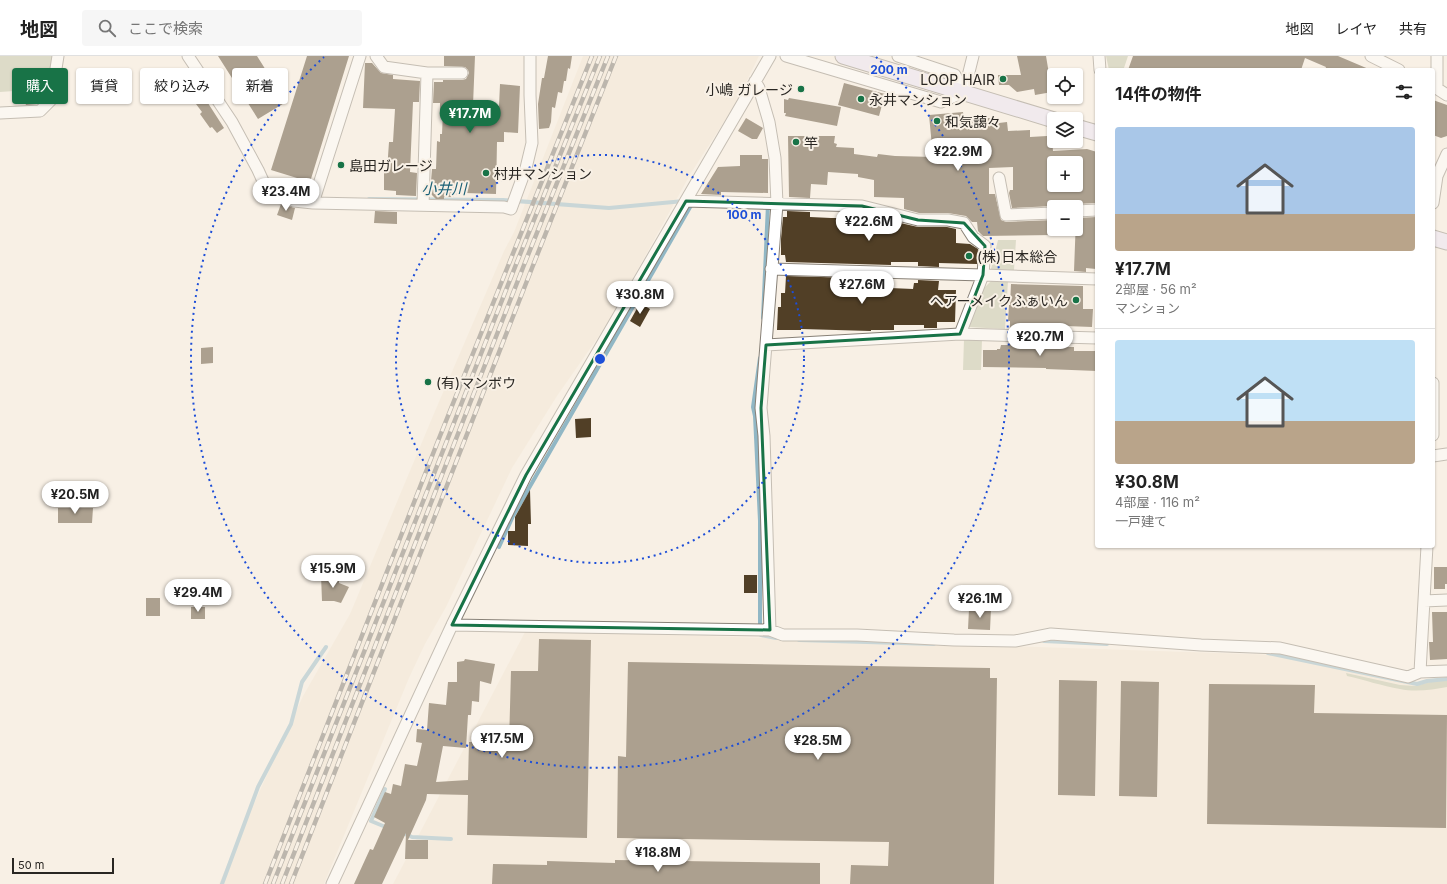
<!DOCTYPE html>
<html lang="ja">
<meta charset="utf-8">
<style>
body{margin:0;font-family:Inter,"Noto Sans JP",sans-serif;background:#f6f6f6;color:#222;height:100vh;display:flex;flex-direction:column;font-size:15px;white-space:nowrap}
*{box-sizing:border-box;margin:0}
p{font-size:13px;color:#767676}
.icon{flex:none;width:22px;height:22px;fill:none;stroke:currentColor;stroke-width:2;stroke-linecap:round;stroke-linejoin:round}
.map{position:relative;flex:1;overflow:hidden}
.details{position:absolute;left:1095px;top:12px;width:340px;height:480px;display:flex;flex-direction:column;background:#fff;border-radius:4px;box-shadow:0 1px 3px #0004}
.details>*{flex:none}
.hud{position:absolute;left:12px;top:12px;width:380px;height:36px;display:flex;gap:8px}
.buttons{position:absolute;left:1047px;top:12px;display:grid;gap:8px}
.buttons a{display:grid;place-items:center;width:36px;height:36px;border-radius:4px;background:#fff;box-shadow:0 1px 3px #0004;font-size:20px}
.scale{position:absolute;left:12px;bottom:10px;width:102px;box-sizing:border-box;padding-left:4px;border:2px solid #292622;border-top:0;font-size:11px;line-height:14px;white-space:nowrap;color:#292622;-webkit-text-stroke:3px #f8f0e5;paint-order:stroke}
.price{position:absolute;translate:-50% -34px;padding:0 9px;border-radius:14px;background:#fff;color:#222;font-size:13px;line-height:26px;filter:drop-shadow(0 1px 2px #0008)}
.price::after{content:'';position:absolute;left:50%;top:24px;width:12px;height:9px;margin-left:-6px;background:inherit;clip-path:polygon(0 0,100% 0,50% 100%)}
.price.current{background:#187347;color:#fff}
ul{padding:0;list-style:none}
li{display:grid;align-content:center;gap:8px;height:212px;padding:0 20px}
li+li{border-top:1px solid #e0e0e0}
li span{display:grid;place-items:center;height:124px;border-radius:4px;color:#555}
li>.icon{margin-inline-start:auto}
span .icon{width:72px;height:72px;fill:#fffc;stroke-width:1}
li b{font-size:17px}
h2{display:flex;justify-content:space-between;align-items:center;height:48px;padding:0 20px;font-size:17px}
.pill{padding:0 14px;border-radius:4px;background:#fff;box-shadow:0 1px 3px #0004;font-size:14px;line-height:36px}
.pill.current{background:#187347;color:#fff}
header{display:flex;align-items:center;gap:24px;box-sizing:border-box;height:56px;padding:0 20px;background:#fff;border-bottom:1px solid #e0e0e0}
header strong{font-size:19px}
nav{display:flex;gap:22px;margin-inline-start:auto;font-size:14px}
.search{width:280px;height:36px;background:#f6f6f6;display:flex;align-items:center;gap:10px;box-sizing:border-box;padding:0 14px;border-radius:4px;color:#767676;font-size:15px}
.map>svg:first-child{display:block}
</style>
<header>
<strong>地図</strong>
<div class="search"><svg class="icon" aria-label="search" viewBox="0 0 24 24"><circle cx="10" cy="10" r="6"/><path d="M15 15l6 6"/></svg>ここで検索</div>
<nav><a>地図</a><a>レイヤ</a><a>共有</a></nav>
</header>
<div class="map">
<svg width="1447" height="828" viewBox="0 0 1447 828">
<rect width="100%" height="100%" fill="#f8f0e5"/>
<!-- built -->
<path fill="#f2e5d3" d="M 583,0 L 759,0 L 735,49 L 691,117 L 637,215 L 606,270 L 557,340 L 512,412 L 446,551 L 425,588 L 409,622 L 324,828 L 219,828 L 244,769 L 303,640 L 350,558 L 435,355 L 504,195 L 514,176 Z
M 526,574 L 1278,599 L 1414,629 L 1438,623 L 1447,623 L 1447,828 L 393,828 Z"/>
<!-- green -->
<path fill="#bdc1a4" d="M 0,0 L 53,0 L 50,22 L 14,35 L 0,36 Z
M 1106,0 L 1128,0 L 1124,12 L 1109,14 Z
M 998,184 L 1016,184 L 1014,214 L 991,213 Z
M 991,225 L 1008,225 L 1005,273 L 968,271 L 984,232 Z
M 964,283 L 982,283 L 981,314 L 963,314 Z
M 1346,617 L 1400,629 L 1415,630 L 1430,626 L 1447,624 L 1447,631 C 1433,634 1414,636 1400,633 C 1382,630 1365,624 1347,620 Z"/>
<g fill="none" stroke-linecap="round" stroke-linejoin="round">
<!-- stream -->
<path stroke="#91b7c5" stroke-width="4" d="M 267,126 C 280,137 297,140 315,142
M 369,143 L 503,144 L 609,152 L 684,145
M 763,262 L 768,148
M 760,302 L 753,351 L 755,360 L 760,465 L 760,573
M 499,491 L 513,460 L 693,146
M 761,579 L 776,582
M 799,584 L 934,588
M 1044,585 L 1107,588
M 1268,597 L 1417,628 L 1427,625 L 1447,623
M 385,733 L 371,765 L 388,772
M 405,778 L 412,781 L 451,783
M 222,828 L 258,731 L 291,668 L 302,626 L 326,591"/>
</g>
<!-- building -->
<path fill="#513f26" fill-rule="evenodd" d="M 218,0 L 257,0 L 286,46 L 258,63 Z
M 307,0 L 349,0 L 310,126 L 271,114 Z
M 444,0 L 475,0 L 473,49 L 499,50 L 500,28 L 520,30 L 518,77 L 504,76 L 504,86 L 497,86 L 496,138 L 465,137 L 465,139 L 454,138 L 454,141 L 444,141 L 444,143 L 436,143 L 430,137 L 432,113 L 436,113 L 437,85 L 440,86 L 440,78 L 442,78 L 443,56 L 440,56 L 440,47 L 433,47 L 434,26 L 443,26 L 443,24 L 462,24 L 466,23 L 469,17 L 468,14 L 465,11 L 444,10 Z
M 548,0 L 572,0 L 570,13 L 568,12 L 566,25 L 564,25 L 562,37 L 558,36 L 555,52 L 552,51 L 551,66 L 549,72 L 539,73 L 538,48 L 542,22 L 544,22 Z
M 1017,0 L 1046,0 L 1052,36 L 1035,39 L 1034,33 L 1017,36 L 1009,29 L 999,29 L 998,19 L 1021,19 Z
M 1133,0 L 1338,0 L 1371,14 L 1325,14 L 1326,11 L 1305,2 L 1301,14 L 1128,14 Z
M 365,7 L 372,7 L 381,17 L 393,19 L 393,23 L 420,25 L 419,46 L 413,46 L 410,116 L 417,117 L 416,140 L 396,139 L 396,135 L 384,134 L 384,115 L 387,115 L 389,86 L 393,86 L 395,53 L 363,52 Z
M 844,27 L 885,38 L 879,60 L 838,49 Z
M 197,29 L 207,43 L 206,44 L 224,72 L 217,77 L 212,71 L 210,72 L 200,58 L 202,56 L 187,36 Z
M 42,30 L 44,41 L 37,48 L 26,49 L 22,38 Z
M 789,42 L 841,51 L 837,70 L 785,60 L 786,57 L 784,57 L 784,43 L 788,44 Z
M 1433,44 L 1447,49 L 1447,80 L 1441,82 L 1433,79 Z
M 963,56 L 964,63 L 975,61 L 976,63 L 990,62 L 991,68 L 1007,66 L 1008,75 L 1030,74 L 1030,81 L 1047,80 L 1047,83 L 1052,83 L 1053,95 L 1087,93 L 1097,96 L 1097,147 L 1076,148 L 1076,144 L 1054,144 L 1054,150 L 1012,152 L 1009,137 L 1010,134 L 1013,134 L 1013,111 L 989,112 L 989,138 L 995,138 L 1001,164 L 1006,166 L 1054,164 L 1054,179 L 983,180 L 978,175 L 977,166 L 972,166 L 966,160 L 948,157 L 919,157 L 904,153 L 904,142 L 874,141 L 874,124 L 858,121 L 858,118 L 828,116 L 827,129 L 811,128 L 810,142 L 789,141 L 788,80 L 835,80 L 834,87 L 837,88 L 836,91 L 854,92 L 854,98 L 877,101 L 878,98 L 895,100 L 933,101 L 929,59 ZM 1054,107 L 1076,107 L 1076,129 L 1054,129 Z
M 746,62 L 763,72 L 757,83 L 752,83 L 738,75 Z
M 740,99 L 762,99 L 762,103 L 768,103 L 768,137 L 721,136 L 721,139 L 701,138 L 718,111 L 740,110 Z
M 281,148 L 295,152 L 292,164 L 277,159 Z
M 375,155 L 397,156 L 397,168 L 374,167 Z
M 787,155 L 810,156 L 810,161 L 831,162 L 847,162 L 847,157 L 861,157 L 881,162 L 881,165 L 896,166 L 918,171 L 947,171 L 956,173 L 956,187 L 970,188 L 978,193 L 977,208 L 939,207 L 939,211 L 918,210 L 918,206 L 891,206 L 891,209 L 786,206 L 785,199 L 781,199 L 781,183 L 783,161 L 787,161 Z
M 1097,161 L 1097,210 L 1096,210 L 1096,213 L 1086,212 L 1086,216 L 1074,215 L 1076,162 Z
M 786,220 L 890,223 L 890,232 L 913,233 L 914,227 L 918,227 L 918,224 L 939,225 L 938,234 L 956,234 L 955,266 L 937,266 L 937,272 L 924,272 L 924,269 L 894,269 L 894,274 L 871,274 L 871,275 L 801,273 L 801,274 L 777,274 L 778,251 L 781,251 L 781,237 L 785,237 Z
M 1011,228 L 1083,230 L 1083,253 L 1093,253 L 1092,271 L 1066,270 L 1066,274 L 1010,272 L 1010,265 L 1008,265 L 1009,249 L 1010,249 Z
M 640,247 L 650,253 L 640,271 L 630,265 Z
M 1009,286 L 1066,288 L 1066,291 L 1074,291 L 1074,295 L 1097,295 L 1097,315 L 1046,313 L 1046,312 L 983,311 L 983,294 L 997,294 L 997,293 L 1000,293 L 1001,289 L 1009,289 Z
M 213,291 L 213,307 L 201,308 L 201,292 Z
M 591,362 L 591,381 L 576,382 L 575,363 Z
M 530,434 L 531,468 L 528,468 L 528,490 L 508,489 L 508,475 L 515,475 L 515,461 Z
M 58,452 L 93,452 L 92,467 L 58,467 Z
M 1434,511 L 1447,511 L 1447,528 L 1445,528 L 1445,533 L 1434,533 Z
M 321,519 L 339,519 L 339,527 L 349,531 L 341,547 L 334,545 L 322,545 Z
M 744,519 L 757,519 L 757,537 L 744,537 Z
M 146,542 L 160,542 L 160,560 L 146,560 Z
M 191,551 L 205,551 L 205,563 L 191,563 Z
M 969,553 L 991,553 L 990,574 L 968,573 Z
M 1432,556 L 1447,556 L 1447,603 L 1430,604 L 1429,586 L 1433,586 Z
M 539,583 L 591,584 L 587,782 L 467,779 L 468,739 L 427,738 L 426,744 L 408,784 L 428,784 L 428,803 L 405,803 L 406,777 L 382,828 L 354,828 L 370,793 L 373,794 L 385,767 L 374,761 L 385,736 L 391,738 L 393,728 L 401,730 L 405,708 L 417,710 L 422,687 L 416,686 L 417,673 L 427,674 L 429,647 L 446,649 L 448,626 L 457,626 L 457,606 L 464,605 L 465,603 L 495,608 L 491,628 L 480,625 L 479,646 L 472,645 L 471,659 L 468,659 L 466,692 L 443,690 L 436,726 L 468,724 L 469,686 L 509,687 L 511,615 L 538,615 Z
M 628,606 L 990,612 L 990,622 L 997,622 L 994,828 L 850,828 L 851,809 L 888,810 L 889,786 L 617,782 L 618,700 L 626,701 Z
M 1059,624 L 1097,625 L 1095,740 L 1058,739 Z
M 1121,625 L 1159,626 L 1157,741 L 1119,740 Z
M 1209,628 L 1315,629 L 1314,657 L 1447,659 L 1446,772 L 1207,768 Z
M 615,804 L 820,807 L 820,828 L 492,828 L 493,808 L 547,809 L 547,805 L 615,807 Z"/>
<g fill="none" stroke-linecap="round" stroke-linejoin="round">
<defs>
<path id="street" d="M 188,0 L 232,66 L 258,114 L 268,136 L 294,145 L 313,147 L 504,151 L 511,153 L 526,112 L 532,87 L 530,39 L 530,0
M 376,0 L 384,11 L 427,17 L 462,17
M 786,0 L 941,46 L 964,36
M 898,0 L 955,19 L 964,36
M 1099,0 L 1100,14
M 1371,0 L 1399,14
M 755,25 L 759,32 L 769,66 L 775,102 L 777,148 L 761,352 L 764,380 L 770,574
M 1433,30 L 1447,39
M 1437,32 L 1437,0
M 964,36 L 973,0
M 0,57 L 40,55 L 51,44 L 58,0
M 999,122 L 1006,159 L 1054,157
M 686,145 L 862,150 L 918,164 L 948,164 L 964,167 L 973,181 L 985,190 L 983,219 L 960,278
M 313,147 L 360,0
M 1433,147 L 1437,120 L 1447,98
M 423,149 L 427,17
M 1076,155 L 1097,154
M 771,213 L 983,219 L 1097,223
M 766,289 L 960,278 L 1097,282
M 1433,327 L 1433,379
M 1433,400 L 1447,398
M 1424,545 L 1447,544
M 452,569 L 770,574 L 783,579 L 857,579 L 954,584 L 1015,585 L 1051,578 L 1201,589 L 1280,592 L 1408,621 L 1420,616 L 1447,615
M 1420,616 L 1427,490
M 332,828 L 452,569 L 526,419 L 770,0"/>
<path id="secondary" d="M 843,0 L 1054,64
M 1076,71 L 1097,77
M 1433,182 L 1447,186"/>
</defs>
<!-- street casing -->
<use href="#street" stroke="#888177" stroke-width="13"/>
<!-- secondary casing -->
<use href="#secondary" stroke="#888177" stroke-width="17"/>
<!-- street -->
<use href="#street" stroke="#fff" stroke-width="11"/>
<!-- secondary -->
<use href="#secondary" stroke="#e8e3f7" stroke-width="15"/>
<defs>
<path id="rail" d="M 265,828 L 438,385 L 592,0
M 273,828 L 517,206 L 600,0
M 282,828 L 524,209 L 608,0
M 291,828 L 532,212 L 616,0"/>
</defs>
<!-- rail casing -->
<use href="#rail" stroke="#746f68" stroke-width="4.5"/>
<!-- rail -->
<use href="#rail" stroke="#f8f0e5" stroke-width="3" stroke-dasharray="9" stroke-linecap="butt"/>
</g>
<!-- marked area -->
<path d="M0 0H1447V828H0ZM 686,145 L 862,150 L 918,164 L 964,167 L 985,190 L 983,219 L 960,278 L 766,289 L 761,352 L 770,574 L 452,569 L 526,419 Z" fill="#f8f0e5" fill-opacity=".55" fill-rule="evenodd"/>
<path fill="none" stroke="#187347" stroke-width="3" stroke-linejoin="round" d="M 686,145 L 862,150 L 918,164 L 964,167 L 985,190 L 983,219 L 960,278 L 766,289 L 761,352 L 770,574 L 452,569 L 526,419 Z"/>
<!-- distance rings -->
<g fill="none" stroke="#1d4ed8" stroke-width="2" stroke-dasharray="2 4">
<circle cx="600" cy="303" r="204"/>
<path d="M876 1A409 409 0 1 1 324 1"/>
</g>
<!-- markers -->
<g fill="#187347" stroke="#f8f0e5" stroke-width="1.5">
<circle cx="1003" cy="23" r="4"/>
<circle cx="801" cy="33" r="4"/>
<circle cx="861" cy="43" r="4"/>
<circle cx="937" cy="65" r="4"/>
<circle cx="796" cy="86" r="4"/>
<circle cx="341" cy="109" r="4"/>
<circle cx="486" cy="117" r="4"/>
<circle cx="969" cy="200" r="4"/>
<circle cx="1076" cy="244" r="4"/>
<circle cx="428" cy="326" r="4"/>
</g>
<g text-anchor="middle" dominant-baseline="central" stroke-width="4" stroke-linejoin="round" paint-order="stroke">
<!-- poi labels -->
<g font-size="14" fill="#292622" stroke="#f8f0e5" text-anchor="start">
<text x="995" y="23" text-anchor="end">LOOP HAIR</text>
<text x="793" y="33" text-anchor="end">小嶋 ガレージ</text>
<text x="869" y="43">永井マンション</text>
<text x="945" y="65">和気藹々</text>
<text x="804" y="86">竿</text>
<text x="349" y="109">島田ガレージ</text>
<text x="494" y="117">村井マンション</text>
<text x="977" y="200">(株)日本総合</text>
<text x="1068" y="244" text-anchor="end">ヘアーメイクふぁいん</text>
<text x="436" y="326">(有)マンボウ</text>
</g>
<!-- water labels -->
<g font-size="15" font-style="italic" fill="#1a6076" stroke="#f8f0e5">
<text x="444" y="132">小井川</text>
</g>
</g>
<circle cx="600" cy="303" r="6" fill="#1d4ed8" stroke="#f8f0e5" stroke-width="2"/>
<g font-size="12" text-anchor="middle" font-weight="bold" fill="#1d4ed8" stroke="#f8f0e5" stroke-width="4" stroke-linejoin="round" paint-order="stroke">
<text x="889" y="18">200 m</text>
<text x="744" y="163">100 m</text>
</g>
</svg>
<div class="buttons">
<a><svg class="icon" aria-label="locate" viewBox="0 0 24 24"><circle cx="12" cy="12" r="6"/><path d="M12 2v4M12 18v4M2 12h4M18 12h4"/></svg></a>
<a><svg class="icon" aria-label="layers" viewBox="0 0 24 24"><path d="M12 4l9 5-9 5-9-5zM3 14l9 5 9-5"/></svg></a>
<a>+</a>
<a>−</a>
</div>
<div class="scale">50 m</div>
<b class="price current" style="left:470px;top:78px">¥17.7M</b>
<b class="price" style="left:958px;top:116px">¥22.9M</b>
<b class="price" style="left:286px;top:156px">¥23.4M</b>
<b class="price" style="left:869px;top:186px">¥22.6M</b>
<b class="price" style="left:862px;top:249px">¥27.6M</b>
<b class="price" style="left:640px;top:259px">¥30.8M</b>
<b class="price" style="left:1040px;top:301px">¥20.7M</b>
<b class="price" style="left:75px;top:459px">¥20.5M</b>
<b class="price" style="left:333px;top:533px">¥15.9M</b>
<b class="price" style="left:198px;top:557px">¥29.4M</b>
<b class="price" style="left:980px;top:563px">¥26.1M</b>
<b class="price" style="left:502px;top:703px">¥17.5M</b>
<b class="price" style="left:818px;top:705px">¥28.5M</b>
<b class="price" style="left:658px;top:817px">¥18.8M</b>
<div class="hud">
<a class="pill current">購入</a>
<a class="pill">賃貸</a>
<a class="pill">絞り込み</a>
<a class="pill">新着</a>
</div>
<section class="details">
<h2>14件の物件<svg class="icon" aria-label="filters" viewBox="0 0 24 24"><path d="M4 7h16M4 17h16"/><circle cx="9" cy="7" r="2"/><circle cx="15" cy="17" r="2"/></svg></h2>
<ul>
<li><span style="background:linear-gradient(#a9c7e8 70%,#b9a48a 0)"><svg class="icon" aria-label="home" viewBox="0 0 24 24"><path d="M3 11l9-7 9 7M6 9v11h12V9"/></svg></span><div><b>¥17.7M</b><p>2部屋 · 56 m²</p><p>マンション</p></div></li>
<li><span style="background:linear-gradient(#bfe0f5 65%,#b9a48a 0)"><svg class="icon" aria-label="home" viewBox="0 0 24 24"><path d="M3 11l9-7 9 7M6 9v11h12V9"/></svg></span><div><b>¥30.8M</b><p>4部屋 · 116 m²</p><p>一戸建て</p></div></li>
</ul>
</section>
</div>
